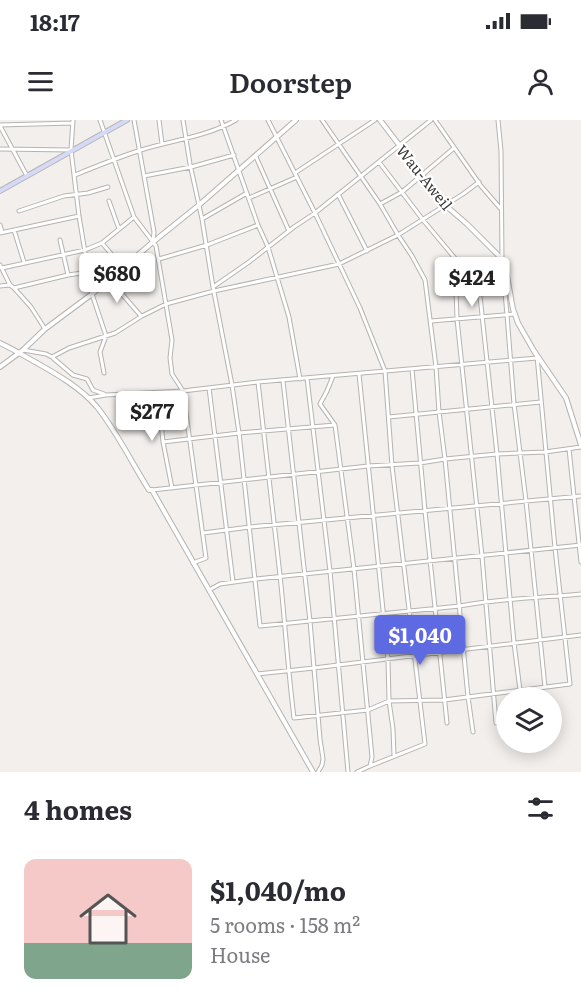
<!DOCTYPE html>
<meta charset="utf-8">
<style>
body{margin:0;font-family:Literata,serif;background:#f2f2f3;color:#2b2b33;height:100vh;display:flex;flex-direction:column;font-size:22px;white-space:nowrap}
*{box-sizing:border-box;margin:0}
p{font-size:20px;color:#7c7c81}
.icon{flex:none;width:33px;height:33px;fill:none;stroke:currentColor;stroke-width:2;stroke-linecap:round;stroke-linejoin:round}
.map{position:relative;height:652px;overflow:hidden}
.panel{display:flex;flex-direction:column;background:#fff;flex:1}
.panel>*{flex:none}
.tools{position:absolute;left:496px;top:567px;display:grid;gap:12px}
.tools a{display:grid;place-items:center;width:66px;height:66px;border-radius:50%;background:#fff;box-shadow:0 3px 15px #0003;font-size:30px}
.price{position:absolute;translate:-50% -51px;padding:0 14px;border-radius:6px;background:#fff;color:#222;font-size:20px;line-height:39px;filter:drop-shadow(0 2px 3px #0008)}
.price::after{content:'';position:absolute;left:50%;top:36px;width:18px;height:14px;margin-left:-9px;background:inherit;clip-path:polygon(0 0,100% 0,50% 100%)}
.price.current{background:#5e6ae2;color:#fff}
ul{padding:0;list-style:none}
li{display:flex;align-items:center;gap:18px;height:150px;padding:0 24px}
li+li{border-top:2px solid #e1e1e2}
li span{display:grid;place-items:center;flex:none;width:168px;height:120px;border-radius:12px;color:#555}
li>.icon{margin-inline-start:auto}
span .icon{width:72px;height:72px;fill:#fffc;stroke-width:1}
li b{font-size:26px}
h2{display:flex;justify-content:space-between;align-items:center;height:72px;padding:0 24px;font-size:26px}
.status{display:flex;justify-content:space-between;align-items:center;height:42px;padding:0 30px;background:#fff;direction:ltr}
.status svg{height:16px;fill:currentColor}
header{display:flex;justify-content:space-between;align-items:center;height:78px;padding:0 24px;background:#fff;font-size:27px;font-weight:600}
.map>svg:first-child{display:block}
</style>
<div class="status"><b>18:17</b><svg viewBox="0 0 49 12"><path d="M0 12V9h3v3zM5 12V6h3v6zM10 12V3h3v9zM15 12V0h3v12zM26 1h20v11H26zM47 4h2v5h-2z"/></svg></div>
<header><svg class="icon" aria-label="menu" viewBox="0 0 24 24"><path d="M4 6h16M4 12h16M4 18h16"/></svg>Doorstep<svg class="icon" aria-label="person" viewBox="0 0 24 24"><circle cx="12" cy="8" r="4"/><path d="M4 21q1-7 8-7t8 7"/></svg></header>
<div class="map">
<svg width="581" height="652" viewBox="0 0 581 652">
<rect width="100%" height="100%" fill="#f2efec"/>
<g fill="none" stroke-linecap="round" stroke-linejoin="round">
<defs>
<path id="minor" d="M 73,0 L 71,30 L 79,96 L 92,174 L 106,216 L 100,232 L 104,253
M 100,0 L 134,97 L 153,122 L 154,112 L 134,0
M 159,0 L 162,24
M 183,0 L 190,44 L 202,99 L 213,167 L 232,265 L 239,313 L 260,506 L 460,486 C 500,478 541,478 581,474
M 221,0 L 258,105 L 268,127 L 289,197 L 300,259
M 268,0 L 315,93 L 360,188 L 385,251 L 392,346 L 425,624 L 370,646
M 322,0 L 380,84 L 398,115 L 412,136 L 425,160 L 436,247 L 439,292 L 445,339 L 468,577 L 473,612
M 435,0 L 481,66 L 500,88
M 498,0 L 501,31 L 502,139 L 507,195 L 514,284 L 526,381 L 545,567
M 0,5 L 73,3
M 0,6 L 27,56
M 0,29 L 71,30
M 256,37 L 289,111
M 379,42 L 423,100 L 479,167 L 497,334 L 514,523 L 521,578
M 295,53 L 375,0
M 75,55 C 97,46 119,37 141,30 C 173,20 206,17 236,0
M 144,56 L 191,47 L 234,35
M 338,74 L 367,131
M 249,78 L 297,57
M 109,81 L 119,109
M 380,84 L 402,72 L 454,28
M 19,91 L 64,76 L 88,73 L 108,67
M 202,99 L 247,73
M 0,105 L 2,112
M 14,110 L 24,142
M 0,113 L 79,96
M 60,120 L 68,155
M 153,122 L 156,126 L 172,220 L 170,238 L 172,254 L 183,271 L 206,438 L 193,443
M 102,123 L 123,148
M 159,139 L 207,125 L 258,105
M 455,140 L 457,199 L 482,436 L 496,603
M 0,145 L 10,165 L 14,168 L 68,155 L 89,152
M 2,148 L 85,130 L 102,123 L 134,97
M 109,159 L 141,196
M 0,166 L 10,165
M 213,167 L 249,142 L 294,107 L 315,93 L 431,0
M 14,168 L 31,187 L 45,209
M 431,201 L 515,194
M 23,230 L 46,234 L 52,237 L 69,228 L 115,213 L 142,196 L 166,184 L 214,171 L 339,144 L 398,115 L 463,74 L 479,62
M 53,238 L 73,255 L 87,259 L 93,270 L 104,274
M 412,249 L 425,391 L 447,603
M 359,254 L 388,539 L 389,581 L 393,609 L 394,636
M 333,256 L 327,271 L 320,284 L 335,305 L 354,449 L 372,637 L 370,646 L 357,652
M 307,258 L 330,451 L 348,652
M 283,261 L 310,501 L 320,619 L 323,639 L 322,645 L 318,652
M 258,262 C 266,327 273,391 280,455 C 285,503 288,550 294,598 L 368,590 L 389,581 L 444,580 L 570,564 L 555,428 L 537,236
M 209,268 L 233,462
M 158,273 L 163,322 L 172,368
M 88,278 L 106,275 L 183,271 L 258,262 L 537,238
M 389,297 L 541,282
M 163,322 L 239,313 L 335,305
M 569,329 L 581,442
M 152,370 L 368,346 L 420,343 L 445,339 L 497,334 L 545,332 L 581,327
M 203,413 L 250,407 L 581,376
M 209,470 L 220,464 L 256,459 L 581,425
M 257,554 L 314,548 L 581,515"/>
<path id="tertiary" d="M 380,0 L 445,85 L 467,104 L 502,139 L 505,145 L 513,189 L 518,203 L 534,231 L 566,278 L 581,325
M 0,223 C 13,229 24,236 37,243 C 58,255 81,268 97,287 C 117,312 132,343 149,370 L 152,370 L 313,652
M 0,247 L 23,230 L 45,209 L 92,174 L 153,122 L 199,85 L 296,0"/>
<path id="secondary" d="M 0,71 L 127,0"/>
</defs>
<!-- minor casing -->
<use href="#minor" stroke="#b6b3b0" stroke-width="5"/>
<!-- tertiary casing -->
<use href="#tertiary" stroke="#b6b3b0" stroke-width="6"/>
<!-- secondary casing -->
<use href="#secondary" stroke="#b6b3b0" stroke-width="6"/>
<!-- minor -->
<use href="#minor" stroke="#fff" stroke-width="3"/>
<!-- tertiary -->
<use href="#tertiary" stroke="#fff" stroke-width="4"/>
<!-- secondary -->
<use href="#secondary" stroke="#d6daf9" stroke-width="4"/>
</g>
<g text-anchor="middle" dominant-baseline="central" stroke-width="4.5" stroke-linejoin="round" paint-order="stroke">
<!-- street labels -->
<g font-size="15" fill="#393836" stroke="#fff">
<text transform="translate(425 57) rotate(51)">Wau-Aweil</text>
</g>
</g>
</svg>
<div class="tools">
<a><svg class="icon" aria-label="layers" viewBox="0 0 24 24"><path d="M12 4l9 5-9 5-9-5zM3 14l9 5 9-5"/></svg></a>
</div>
<b class="price" style="left:117px;top:184px">$680</b>
<b class="price" style="left:472px;top:188px">$424</b>
<b class="price" style="left:152px;top:322px">$277</b>
<b class="price current" style="left:420px;top:546px">$1,040</b>
</div>
<section class="panel">
<h2>4 homes<svg class="icon" aria-label="filters" viewBox="0 0 24 24"><path d="M4 7h16M4 17h16"/><circle cx="9" cy="7" r="2"/><circle cx="15" cy="17" r="2"/></svg></h2>
<ul>
<li><span style="background:linear-gradient(#f6c9c9 70%,#7fa58c 0)"><svg class="icon" aria-label="home" viewBox="0 0 24 24"><path d="M3 11l9-7 9 7M6 9v11h12V9"/></svg></span><div><b>$1,040/mo</b><p>5 rooms · 158 m²</p><p>House</p></div></li>
</ul>
</section>
